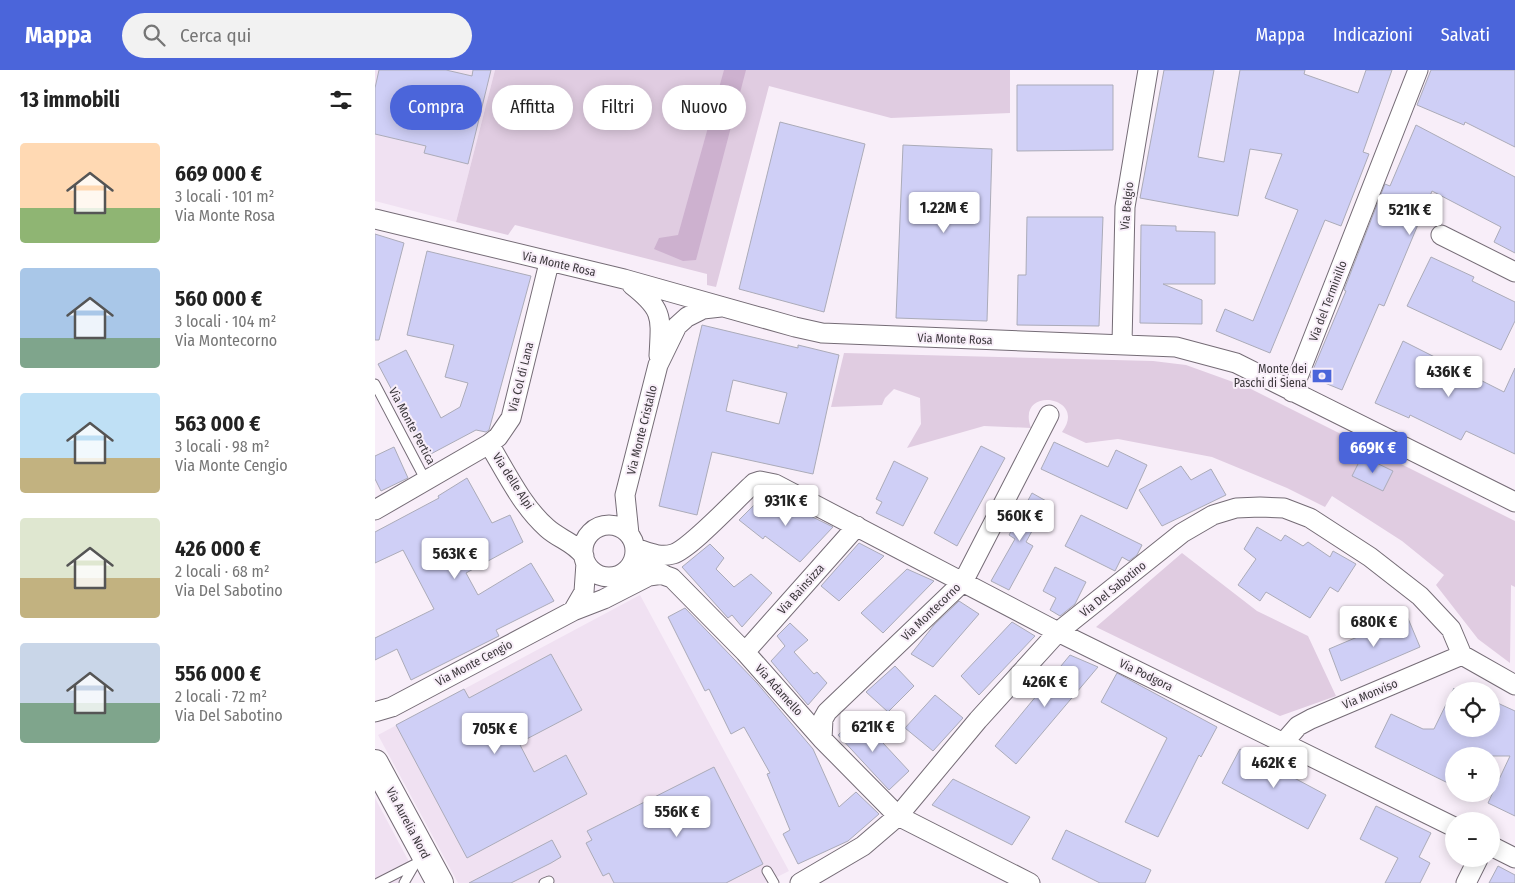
<!DOCTYPE html>
<html lang="it">
<meta charset="utf-8">
<style>
body{margin:0;font-family:"Fira Sans Condensed",sans-serif;background:#f2f2f2;color:#222;height:100vh;display:flex;flex-direction:column;font-size:19px;white-space:nowrap}
*{box-sizing:border-box;margin:0}
p{font-size:16px;color:#767676}
.icon{flex:none;width:28px;height:28px;fill:none;stroke:currentColor;stroke-width:2;stroke-linecap:round;stroke-linejoin:round}
.map{position:relative;flex:1;overflow:hidden}
.details{display:flex;flex-direction:column;background:#fff;width:375px}
.details>*{flex:none}
.guide{position:absolute;left:15px;top:15px;width:475px;height:45px;display:flex;gap:10px}
.fabs{position:absolute;left:1070px;top:612px;display:grid;gap:10px}
.fabs a{display:grid;place-items:center;width:55px;height:55px;border-radius:50%;background:#fff;box-shadow:0 2px 12px #0003;font-size:25px}
.price{position:absolute;translate:-50% -42px;padding:0 11px;border-radius:5px;background:#fff;color:#222;font-size:16px;line-height:32px;filter:drop-shadow(0 1px 2px #0008)}
.price::after{content:'';position:absolute;left:50%;top:30px;width:15px;height:11px;margin-left:-8px;background:inherit;clip-path:polygon(0 0,100% 0,50% 100%)}
.price.active{background:#4b65da;color:#fff}
ul{padding:0;list-style:none}
li{display:flex;align-items:center;gap:15px;height:125px;padding:0 20px}
li span{display:grid;place-items:center;flex:none;width:140px;height:100px;border-radius:5px;color:#555}
li>.icon{margin-inline-start:auto}
span .icon{width:60px;height:60px;fill:#fffc;stroke-width:1}
li b{font-size:21px}
h2{display:flex;justify-content:space-between;align-items:center;height:60px;padding:0 20px;font-size:21px}
.tag{padding:0 18px;border-radius:22px;background:#fff;box-shadow:0 2px 12px #0003;font-size:18px;line-height:45px}
.tag.active{background:#4b65da;color:#fff}
header{display:flex;align-items:center;gap:30px;box-sizing:border-box;height:70px;padding:0 25px;background:#4b65da;color:#fff}
header strong{font-size:24px}
nav{display:flex;gap:28px;margin-inline-start:auto;font-size:18px}
.search{width:350px;height:45px;background:#f2f2f2;display:flex;align-items:center;gap:12px;box-sizing:border-box;padding:0 18px;border-radius:28px;color:#767676;font-size:19px}
main{display:flex;flex:1;min-height:0}
.map>svg:first-child{display:block}
</style>
<header>
<strong>Mappa</strong>
<div class="search"><svg class="icon" aria-label="search" viewBox="0 0 24 24"><circle cx="10" cy="10" r="6"/><path d="M15 15l6 6"/></svg>Cerca qui</div>
<nav><a>Mappa</a><a>Indicazioni</a><a>Salvati</a></nav>
</header>
<main>
<section class="details">
<h2>13 immobili<svg class="icon" aria-label="filters" viewBox="0 0 24 24"><path d="M4 7h16M4 17h16"/><circle cx="9" cy="7" r="2"/><circle cx="15" cy="17" r="2"/></svg></h2>
<ul>
<li><span style="background:linear-gradient(#ffd9b3 65%,#8fb573 0)"><svg class="icon" aria-label="home" viewBox="0 0 24 24"><path d="M3 11l9-7 9 7M6 9v11h12V9"/></svg></span><div><b>669 000 €</b><p>3 locali · 101 m²</p><p>Via Monte Rosa</p></div></li>
<li><span style="background:linear-gradient(#a9c7e8 70%,#7fa58c 0)"><svg class="icon" aria-label="home" viewBox="0 0 24 24"><path d="M3 11l9-7 9 7M6 9v11h12V9"/></svg></span><div><b>560 000 €</b><p>3 locali · 104 m²</p><p>Via Montecorno</p></div></li>
<li><span style="background:linear-gradient(#bfe0f5 65%,#c2b280 0)"><svg class="icon" aria-label="home" viewBox="0 0 24 24"><path d="M3 11l9-7 9 7M6 9v11h12V9"/></svg></span><div><b>563 000 €</b><p>3 locali · 98 m²</p><p>Via Monte Cengio</p></div></li>
<li><span style="background:linear-gradient(#dfe7d0 60%,#c2b280 0)"><svg class="icon" aria-label="home" viewBox="0 0 24 24"><path d="M3 11l9-7 9 7M6 9v11h12V9"/></svg></span><div><b>426 000 €</b><p>2 locali · 68 m²</p><p>Via Del Sabotino</p></div></li>
<li><span style="background:linear-gradient(#c9d6e8 60%,#7fa58c 0)"><svg class="icon" aria-label="home" viewBox="0 0 24 24"><path d="M3 11l9-7 9 7M6 9v11h12V9"/></svg></span><div><b>556 000 €</b><p>2 locali · 72 m²</p><p>Via Del Sabotino</p></div></li>
</ul>
</section>
<div class="map">
<svg width="1140" height="813" viewBox="0 0 1140 813">
<rect width="100%" height="100%" fill="#f8eef9"/>
<!-- built -->
<path fill="#f0e1f2" d="M 0,0 L 120,0 L 81,152 L 0,131 Z
M 265,525 L 414,801 L 390,813 L 83,813 L 3,665 Z
M 0,728 L 40,803 L 34,813 L 0,813 Z"/>
<!-- green -->
<path fill="#e0cce1" d="M 120,0 L 635,0 L 635,43 L 516,48 L 394,16 L 341,217 L 332,215 L 332,204 L 140,155 L 133,165 L 81,152 Z
M 469,283 L 778,291 L 811,295 L 872,317 L 1140,451 L 1140,517 L 1136,515 L 1135,593 L 1103,569 L 1061,515 L 1069,505 L 1027,471 L 957,426 L 950,437 L 912,418 L 837,387 L 743,369 L 711,373 L 687,362 C 714,326 640,315 656,358 L 609,356 L 532,378 L 546,354 L 545,328 L 519,319 L 510,328 L 507,335 L 456,337 Z
M 807,483 L 882,541 L 933,566 L 961,626 L 905,646 L 721,557 Z"/>
<!-- forest -->
<path fill="#cdb1cf" d="M 349,0 L 371,0 L 321,190 L 308,191 L 279,179 L 284,168 L 303,165 Z"/>
<!-- building -->
<path fill="#cfcff6" stroke="#ababb8" fill-rule="evenodd" d="M 4,0 L 71,0 L 97,6 L 98,0 L 116,0 L 93,94 L 49,83 L 51,76 L 0,64 L 0,18 Z
M 789,0 L 839,0 L 823,87 L 849,92 L 865,0 L 930,0 L 929,4 L 983,23 L 991,0 L 1017,0 L 988,82 L 994,84 L 966,156 L 950,150 L 895,283 L 841,261 L 850,239 L 878,251 L 923,140 L 890,128 L 907,84 L 875,79 L 863,146 L 765,128 Z
M 1056,0 L 1140,0 L 1140,77 L 1090,52 L 1089,55 L 1042,35 Z
M 642,15 L 738,15 L 738,80 L 642,81 Z
M 405,52 L 490,74 L 449,242 L 364,219 Z
M 1041,55 L 1140,107 L 1140,183 L 1119,172 L 1126,157 L 1057,121 L 1009,236 L 1004,234 L 967,320 L 935,307 L 971,221 L 969,220 L 1010,114 L 1015,116 Z
M 528,75 L 617,79 L 612,251 L 521,248 Z
M 652,147 L 728,147 L 724,256 L 642,255 L 643,205 L 651,205 Z
M 766,155 L 801,156 L 801,161 L 840,162 L 840,214 L 788,214 L 827,230 L 827,254 L 765,253 Z
M 0,164 L 29,173 L 4,270 L 0,270 Z
M 52,181 L 156,206 L 114,360 L 111,362 L 101,360 L 52,386 L 3,294 L 31,280 L 66,348 L 85,337 L 93,313 L 70,307 L 79,275 L 32,265 Z
M 1056,187 L 1099,207 L 1097,211 L 1140,232 L 1140,251 L 1126,280 L 1032,236 Z
M 327,255 L 423,278 L 423,275 L 464,285 L 438,404 L 337,382 L 322,445 L 284,436 ZM 358,310 L 412,323 L 404,354 L 351,341 Z
M 1028,271 L 1129,322 L 1140,298 L 1140,384 L 1091,361 L 1086,370 L 1035,345 L 1034,348 L 1000,333 Z
M 679,372 L 733,397 L 741,380 L 772,395 L 752,439 L 666,399 Z
M 606,376 L 630,388 L 582,476 L 559,463 Z
M 19,377 L 33,408 L 6,421 L 0,409 L 0,386 Z
M 987,386 L 1018,401 L 1008,421 L 977,406 Z
M 519,391 L 553,408 L 528,456 L 501,443 L 507,432 L 501,429 Z
M 806,396 L 816,410 L 836,399 L 851,425 L 787,456 L 764,420 Z
M 92,408 L 117,453 L 135,445 L 148,472 L 91,503 L 103,525 L 156,493 L 179,531 L 121,560 L 124,566 L 36,610 L 22,579 L 0,590 L 0,568 L 59,539 L 28,480 L 0,493 L 0,462 L 64,428 L 63,426 Z
M 657,423 L 673,432 L 651,472 L 658,476 L 634,520 L 616,511 L 640,469 L 634,465 Z
M 387,427 L 405,437 L 409,433 L 458,457 L 425,492 L 390,466 L 388,469 L 364,450 Z
M 706,445 L 767,475 L 762,485 L 754,491 L 747,487 L 740,501 L 690,476 Z
M 882,457 L 906,471 L 910,465 L 928,476 L 933,472 L 955,487 L 958,481 L 981,494 L 963,522 L 955,517 L 935,548 L 891,522 L 885,531 L 863,515 L 881,489 L 869,479 Z
M 484,473 L 509,486 L 464,531 L 446,516 Z
M 335,474 L 349,488 L 341,499 L 359,517 L 376,504 L 397,523 L 367,557 L 357,545 L 353,548 L 307,497 Z
M 680,497 L 711,512 L 700,534 L 685,546 L 675,540 L 681,528 L 668,521 Z
M 532,499 L 559,511 L 508,563 L 486,543 Z
M 584,531 L 604,544 L 558,597 L 536,584 L 559,555 Z
M 310,538 L 382,613 L 438,679 L 464,737 L 481,722 L 504,744 L 473,771 L 423,794 L 408,764 L 415,760 L 392,704 L 395,703 L 369,657 L 356,664 L 334,619 L 330,621 L 293,547 Z
M 1032,546 L 1045,577 L 966,611 L 954,579 Z
M 637,552 L 660,566 L 604,625 L 586,606 Z
M 415,553 L 433,570 L 419,582 L 439,604 L 442,602 L 452,613 L 433,635 L 396,591 L 410,576 L 402,566 Z
M 176,584 L 207,640 L 144,673 L 159,702 L 191,685 L 212,724 L 92,788 L 21,655 L 89,619 L 94,628 Z
M 695,585 L 723,597 L 641,694 L 620,676 Z
M 520,596 L 539,616 L 513,642 L 491,622 Z
M 742,603 L 842,657 L 826,687 L 824,685 L 783,767 L 750,752 L 792,668 L 726,632 Z
M 1079,618 L 1079,659 L 1116,659 L 1116,630 L 1140,641 L 1140,746 L 1113,733 L 1135,686 L 1079,686 L 1079,716 L 1000,677 L 1016,644 L 1048,659 L 1059,659 Z
M 560,625 L 588,648 L 558,681 L 530,658 Z
M 483,646 L 534,701 L 514,720 L 463,665 Z
M 865,679 L 951,725 L 933,759 L 847,713 Z
M 339,697 L 388,794 L 351,813 L 239,813 L 234,803 L 228,806 L 211,773 L 217,770 L 212,761 Z
M 578,709 L 655,747 L 637,775 L 557,735 Z
M 1001,736 L 1056,763 L 1044,787 L 1055,793 L 1045,813 L 1010,813 L 1023,788 L 985,769 Z
M 691,760 L 776,800 L 770,813 L 725,813 L 677,789 Z
M 177,770 L 186,787 L 176,793 L 136,813 L 94,813 Z
M 1123,796 L 1140,805 L 1140,813 L 1114,813 Z"/>
<g fill="none" stroke-linecap="round" stroke-linejoin="round">
<defs>
<path id="service" d="M 0,314 L 51,411
M 392,801 L 399,813
M 3,813 L 50,789
M 29,813 L 40,794
M 169,813 L 174,811"/>
<path id="minor" d="M 0,149 L 249,209 L 420,257 L 447,263 L 801,277 L 861,293 L 1140,432
M 1066,165 L 1140,202
M 257,215 C 289,240 286,247 284,286
M 747,274 L 750,137 L 773,0
M 917,322 L 1043,0
M 114,374 C 131,402 147,436 172,458 C 184,469 199,472 209,486
M 0,440 L 114,374 L 123,367 L 136,348 L 174,193
M208 481a26 26 0 1 1 52 0a26 26 0 1 1-52 0Z
M 254,464 L 250,425 L 283,295 L 302,256 L 312,247 L 328,239 L 346,237
M 260,478 C 273,482 284,488 298,484 C 315,479 362,428 379,413 L 385,411 L 400,414 L 683,562 L 1079,757
M 253,499 L 266,497 L 297,508 L 370,582 L 447,669 L 523,746 L 655,813
M 198,541 L 209,522 L 211,493
M 370,582 L 482,456
M 1087,585 L 1140,615
M 0,642 L 17,637 L 198,541 L 229,529 L 274,506 L 288,504
M 447,669 L 448,649 L 452,642 L 588,512 L 674,345
M 909,672 L 923,656 L 936,649 L 1087,585
M 1116,776 L 1140,788
M 425,813 L 488,776 L 523,746 L 603,650 L 683,562 L 807,463 L 838,445 L 861,438 L 885,437 L 909,438 L 935,448 L 995,487 L 1045,526 L 1076,559 L 1087,585
M 1091,813 L 1103,789"/>
<path id="secondary" d="M 0,693 L 65,813"/>
</defs>
<!-- service casing -->
<use href="#service" stroke="#756c76" stroke-width="11"/>
<!-- minor casing -->
<use href="#minor" stroke="#756c76" stroke-width="21"/>
<!-- secondary casing -->
<use href="#secondary" stroke="#756c76" stroke-width="28"/>
<!-- service -->
<use href="#service" stroke="#fff" stroke-width="9"/>
<!-- minor -->
<use href="#minor" stroke="#fff" stroke-width="19"/>
<!-- secondary -->
<use href="#secondary" stroke="#fff" stroke-width="26"/>
</g>
<!-- icons -->
<defs>
<symbol id="bank-bare" viewBox="-9 -9 18 18"><path d="M-6-4H6V4H-6ZM0-2.3a2.3 2.3 0 1 0 0 4.6a2.3 2.3 0 1 0 0-4.6Z" fill="#4b65da" stroke="#f8eef9" stroke-width="2.5" paint-order="stroke"/></symbol>
</defs>
<g fill-rule="evenodd">
<use href="#bank-bare" x="933" y="292" width="28" height="28"/>
</g>
<g text-anchor="middle" dominant-baseline="central" stroke-width="4" stroke-linejoin="round" paint-order="stroke">
<!-- street labels -->
<g font-size="12" fill="#3c383c" stroke="#f8eef9">
<text transform="translate(752 136) rotate(-84)">Via Belgio</text>
<text transform="translate(184 194) rotate(13)">Via Monte Rosa</text>
<text transform="translate(953 231) rotate(-69)">Via del Terminillo</text>
<text transform="translate(580 269) rotate(2)">Via Monte Rosa</text>
<text transform="translate(146 307) rotate(-76)">Via Col di Lana</text>
<text transform="translate(37 356) rotate(62)">Via Monte Pertica</text>
<text transform="translate(267 360) rotate(-76)">Via Monte Cristallo</text>
<text transform="translate(138 411) rotate(57)">Via delle Alpi</text>
<text transform="translate(426 519) rotate(-48)">Via Bainsizza</text>
<text transform="translate(738 519) rotate(-39)">Via Del Sabotino</text>
<text transform="translate(556 542) rotate(-44)">Via Montecorno</text>
<text transform="translate(99 593) rotate(-28)">Via Monte Cengio</text>
<text transform="translate(771 605) rotate(26)">Via Podgora</text>
<text transform="translate(404 620) rotate(48)">Via Adamello</text>
<text transform="translate(995 624) rotate(-23)">Via Monviso</text>
<text transform="translate(33 753) rotate(62)">Via Aurelia Nord</text>
</g>
<!-- poi labels -->
<g font-size="12" fill="#3c383c" stroke="#f8eef9" text-anchor="end">
<text x="932" y="299">Monte dei<tspan x="932" dy="14">Paschi di Siena</tspan></text>
</g>
</g>
</svg>
<div class="fabs">
<a><svg class="icon" aria-label="locate" viewBox="0 0 24 24"><circle cx="12" cy="12" r="6"/><path d="M12 2v4M12 18v4M2 12h4M18 12h4"/></svg></a>
<a>+</a>
<a>−</a>
</div>
<b class="price" style="left:569px;top:164px">1.22M €</b>
<b class="price" style="left:1035px;top:166px">521K €</b>
<b class="price" style="left:1074px;top:328px">436K €</b>
<b class="price active" style="left:998px;top:404px">669K €</b>
<b class="price" style="left:411px;top:457px">931K €</b>
<b class="price" style="left:645px;top:472px">560K €</b>
<b class="price" style="left:80px;top:510px">563K €</b>
<b class="price" style="left:999px;top:578px">680K €</b>
<b class="price" style="left:670px;top:638px">426K €</b>
<b class="price" style="left:498px;top:683px">621K €</b>
<b class="price" style="left:120px;top:685px">705K €</b>
<b class="price" style="left:899px;top:719px">462K €</b>
<b class="price" style="left:302px;top:768px">556K €</b>
<div class="guide">
<a class="tag active">Compra</a>
<a class="tag">Affitta</a>
<a class="tag">Filtri</a>
<a class="tag">Nuovo</a>
</div>
</div>
</main>
